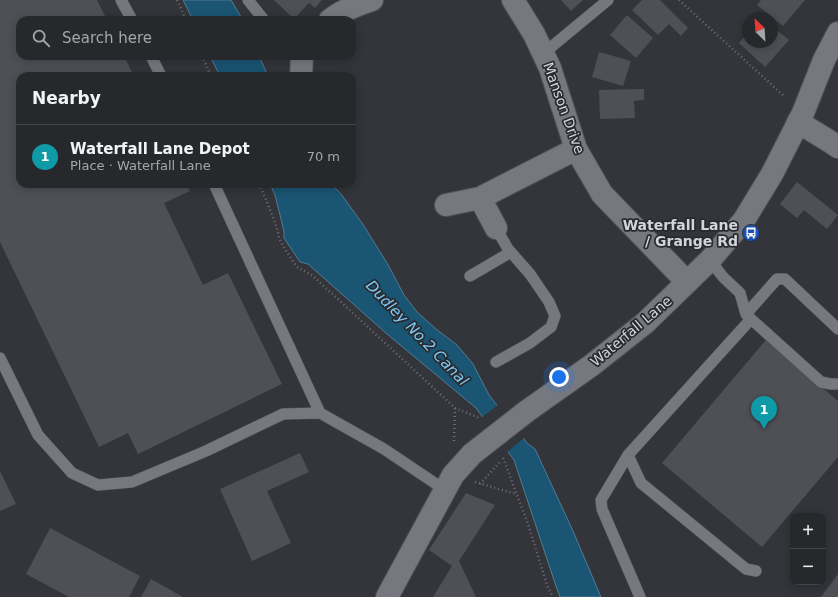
<!DOCTYPE html>
<html lang="en">
<head>
<meta charset="utf-8">
<style>
  body { margin:0; font-family:"DejaVu Sans",sans-serif; background:#2f3034; color:#f1f3f6 }
  .controls { position:absolute; right:12px; bottom:12px; display:grid; overflow:hidden; border-radius:8px; box-shadow:0 2px 10px #0003 }
  .controls button { width:36px; height:36px; display:grid; place-items:center; padding:0; border:0; border-bottom:1px solid #434448; background:#27282c; color:#f1f3f6; font:20px sans-serif }
  .compass { position:absolute; left:742px; top:12px; width:36px; height:36px; border-radius:50%; background:#27282c; box-shadow:0 2px 10px #0003; rotate:335deg }
  .you { position:absolute; left:559px; top:377px; width:14px; height:14px; margin:-10px; border:3px solid #fff; border-radius:50%; background:#1a73e8; box-shadow:0 0 0 6px #1a73e833 }
  .badge { display:grid; place-items:center; width:26px; height:26px; border-radius:50%; background:#db2777; color:#fff; font-size:13px; font-weight:700 }
  .pin { position:absolute; translate:-50% -33px; filter:drop-shadow(0 1px 2px #0008) }
  .pin::after { content:''; position:absolute; top:21px; width:14px; height:12px; background:inherit; clip-path:polygon(0 0,100% 0,50% 100%) }
  .list { margin:0; padding:0; list-style:none }
  h2 { display:flex; justify-content:space-between; align-items:center; height:52px; margin:0; padding:0 16px; font-size:17px }
  h2 small { font-size:13px; font-weight:400; color:#a4a6a9 }
  .list li { display:grid; grid-template-columns:26px 1fr auto; gap:12px; align-items:center; box-sizing:border-box; height:64px; padding:0 16px; border-top:1px solid #434448 }
  .list b { display:block; font-size:15px; white-space:nowrap }
  .list p { margin:0; font-size:13px; white-space:nowrap; color:#a4a6a9 }
  .list em { font-size:13px; font-style:normal; color:#a4a6a9 }
  .icon { flex:none; width:22px; height:22px; fill:none; stroke:currentColor; stroke-width:2; stroke-linecap:round; stroke-linejoin:round }
  .map { position:relative; flex:none; width:838px; height:597px; overflow:hidden }
  .search { position:absolute; background:#27282c; box-shadow:0 2px 10px #0003; left:16px; top:16px; width:340px; height:44px; display:flex; align-items:center; gap:10px; box-sizing:border-box; padding:0 14px; border-radius:12px; color:#a4a6a9; font-size:15px }
  .panel { position:absolute; background:#27282c; box-shadow:0 2px 10px #0003; left:16px; top:72px; width:340px; height:116px; border-radius:12px }
  .map>svg:first-child { display:block }
  .water { fill:#1a5573; stroke:#527b92 }
  .pier { fill:#34353b }
  .building { fill:#4f5056 }
  .lines { fill:none; stroke-linecap:round; stroke-linejoin:round }
  .service-casing { stroke:#505155; stroke-width:12 }
  .minor-casing { stroke:#505155; stroke-width:24 }
  .tertiary-casing { stroke:#505155; stroke-width:24 }
  .path { stroke:#6e6f74; stroke-width:2.5; stroke-dasharray:1 3; stroke-linecap:butt }
  .service { stroke:#77787f; stroke-width:11 }
  .minor { stroke:#77787f; stroke-width:22 }
  .tertiary { stroke:#77787f; stroke-width:22 }
  .tertiary-bridge-casing { stroke:#505155; stroke-width:24; stroke-linecap:butt }
  .tertiary-bridge { stroke:#77787f; stroke-width:22 }
  .labels { text-anchor:middle; stroke-width:3.5; stroke-linejoin:round; paint-order:stroke }
  .street-label { font-size:14px; fill:#d4d5d9; stroke:#2a2b31 }
  .poi-label { font-size:14px; font-weight:bold; fill:#d4d5d9; stroke:#2a2b31; text-anchor:end }
  .water-label { font-size:15px; font-style:italic; fill:#7fc9f3; stroke:#2a2b31 }
</style>
</head>
<body>
<div class="map">
<svg width="838" height="597" viewBox="0 0 838 597">
  <rect width="100%" height="100%" fill="#34353b"/>
  <path class="water" d="M 183,0 L 231,0 L 243,20 L 193,20 Z
    M 210,56 L 259,56 L 268,76 L 220,76 Z
    M 270,184 L 331,184 L 341,194 L 362,223 L 387,263 L 404,295 L 417,312 L 436,329 L 457,345 L 473,364 L 489,395 L 527,443 L 535,449 L 573,531 L 601,597 L 560,597 L 556,586 L 514,460 L 476,408 L 387,334 L 308,264 L 300,262 L 284,238 L 284,232 L 281,219 L 275,195 Z"/>
  <path class="pier" d="M 499,404 L 525,437 L 506,453 L 481,418 Z"/>
  <path class="building" d="M 0,0 L 97,0 L 107,20 L 20,20 L 20,56 L 124,56 L 134,76 L 20,76 L 20,184 L 186,184 L 190,191 L 164,203 L 203,285 L 228,273 L 282,384 L 138,454 L 128,433 L 99,447 L 0,242 Z
    M 274,0 L 322,0 L 315,8 L 309,3 L 294,19 Z
    M 561,0 L 583,0 L 571,11 Z
    M 642,0 L 660,0 L 688,28 L 681,36 L 669,24 L 658,35 L 632,10 Z
    M 761,0 L 805,0 L 783,26 L 757,5 Z
    M 627,15 L 653,38 L 636,58 L 610,35 Z
    M 772,26 L 789,40 L 765,67 L 739,43 L 748,33 L 748,42 L 772,42 Z
    M 599,52 L 631,61 L 623,86 L 592,77 Z
    M 644,89 L 644,100 L 634,101 L 635,118 L 600,119 L 599,90 Z
    M 797,182 L 838,215 L 827,229 L 804,210 L 797,218 L 780,204 Z
    M 766,340 L 838,401 L 838,457 L 762,547 L 662,463 Z
    M 300,453 L 309,472 L 267,491 L 291,543 L 252,561 L 220,489 Z
    M 0,471 L 16,504 L 0,511 Z
    M 466,493 L 495,505 L 459,561 L 476,597 L 433,597 L 452,566 L 429,550 Z
    M 50,528 L 140,576 L 129,597 L 69,597 L 26,574 Z
    M 838,574 L 838,597 L 821,597 Z
    M 151,579 L 183,597 L 141,597 Z"/>
  <g class="lines">
    <g class="service-casing">
      <path id="service" d="M 121,0 L 132,20
        M 248,0 L 264,20
        M 544,53 L 608,0
        M 151,56 L 161,76
        M 214,184 L 320,413
        M 710,260 L 723,277 L 740,293 L 746,314 L 751,319 L 821,382 L 831,384 L 838,384
        M 470,276 L 511,252
        M 746,314 L 777,279 L 785,279 L 838,329
        M 0,358 L 38,435 L 72,473 L 98,485 L 132,482 L 206,451 L 283,414 L 320,413 L 384,449 L 445,490
        M 496,362 L 530,343 L 551,327 L 555,316 L 549,302 L 530,274 L 508,249 L 496,228
        M 628,455 L 641,483 L 746,569 L 756,571
        M 640,597 L 602,509 L 601,500 L 628,455 L 751,319"/>
    </g>
    <g class="minor-casing">
      <path id="minor" d="M 513,0 L 534,34 L 550,68 L 576,149 L 602,194 L 687,282
        M 330,20 C 342,10 358,5 372,0
        M 301,76 L 302,56
        M 798,122 L 829,141 L 838,147
        M 480,198 L 496,228
        M 446,205 L 480,198 L 576,149"/>
    </g>
    <g class="tertiary-casing">
      <path id="tertiary" d="M 527,411 L 592,365 L 645,323 L 710,260 L 744,220 L 772,174 L 803,113 L 824,60 L 838,33
        M 387,597 L 445,490 L 453,475 L 472,454"/>
    </g>
    <path class="path" d="M 177,0 L 186,20
      M 679,0 L 785,97
      M 202,56 L 211,76
      M 259,184 L 267,202 L 277,228 L 279,238 L 285,249 L 297,267 L 313,276 L 455,408 L 477,417 L 479,420
      M 454,441 L 455,408
      M 503,458 L 527,521 L 548,588 L 553,597
      M 475,482 L 516,494
      M 480,484 L 500,462"/>
    <use href="#service" class="service"/>
    <use href="#minor" class="minor"/>
    <use href="#tertiary" class="tertiary"/>
    <g class="tertiary-bridge-casing">
      <path id="tertiary-bridge" d="M 472,454 L 527,411"/>
    </g>
    <use href="#tertiary-bridge" class="tertiary-bridge"/>
  </g>
  <defs>
    <g id="bus-disc" transform="scale(0.9)"><circle r="9.5" fill="#1a4fb4" stroke="#2a2b31"/><path d="M-5-6H5V4H4V6H2V4H-2V6H-4V4H-5ZM-3.5-4V0h7V-4ZM-3.5 1.2v1.5H-2V1.2ZM2 1.2v1.5H3.5V1.2Z" fill="#fff"/></g>
  </defs>
  <g fill-rule="evenodd">
    <use href="#bus-disc" x="751" y="233"/>
  </g>
  <g class="labels">
    <g class="street-label">
      <text transform="translate(564 108) rotate(70)" y="5">Manson Drive</text>
      <text transform="translate(631 331) rotate(-40)" y="5">Waterfall Lane</text>
    </g>
    <g class="poi-label">
      <text x="738" y="230">Waterfall Lane<tspan x="738" dy="16">/ Grange Rd</tspan></text>
    </g>
    <g class="water-label">
      <text transform="translate(417 333) rotate(46)" y="5">Dudley No.2 Canal</text>
    </g>
  </g>
</svg>
<div class="controls">
<button>+</button>
<button>−</button>
</div>
<svg class="compass" viewBox="-18 -18 36 36"><path d="M0-13l5 13h-10z" fill="#e53935"/><path d="M0 13l5-13h-10z" fill="#a4a6a9"/></svg>
<div class="you"></div>
<div class="pin badge" style="left:764px;top:429px;background:#0f9aa8">1</div>
<div class="search"><svg class="icon" aria-label="search" viewBox="0 0 24 24"><circle cx="10" cy="10" r="6"/><path d="M15 15l6 6"/></svg>Search here</div>
<section class="panel">
<h2>Nearby<small></small></h2>
<ul class="list">
<li><span class="badge" style="background:#0f9aa8">1</span><div><b>Waterfall Lane Depot</b><p>Place · Waterfall Lane</p></div><em>70 m</em></li>
</ul>
</section>
</div>
</body>
</html>
